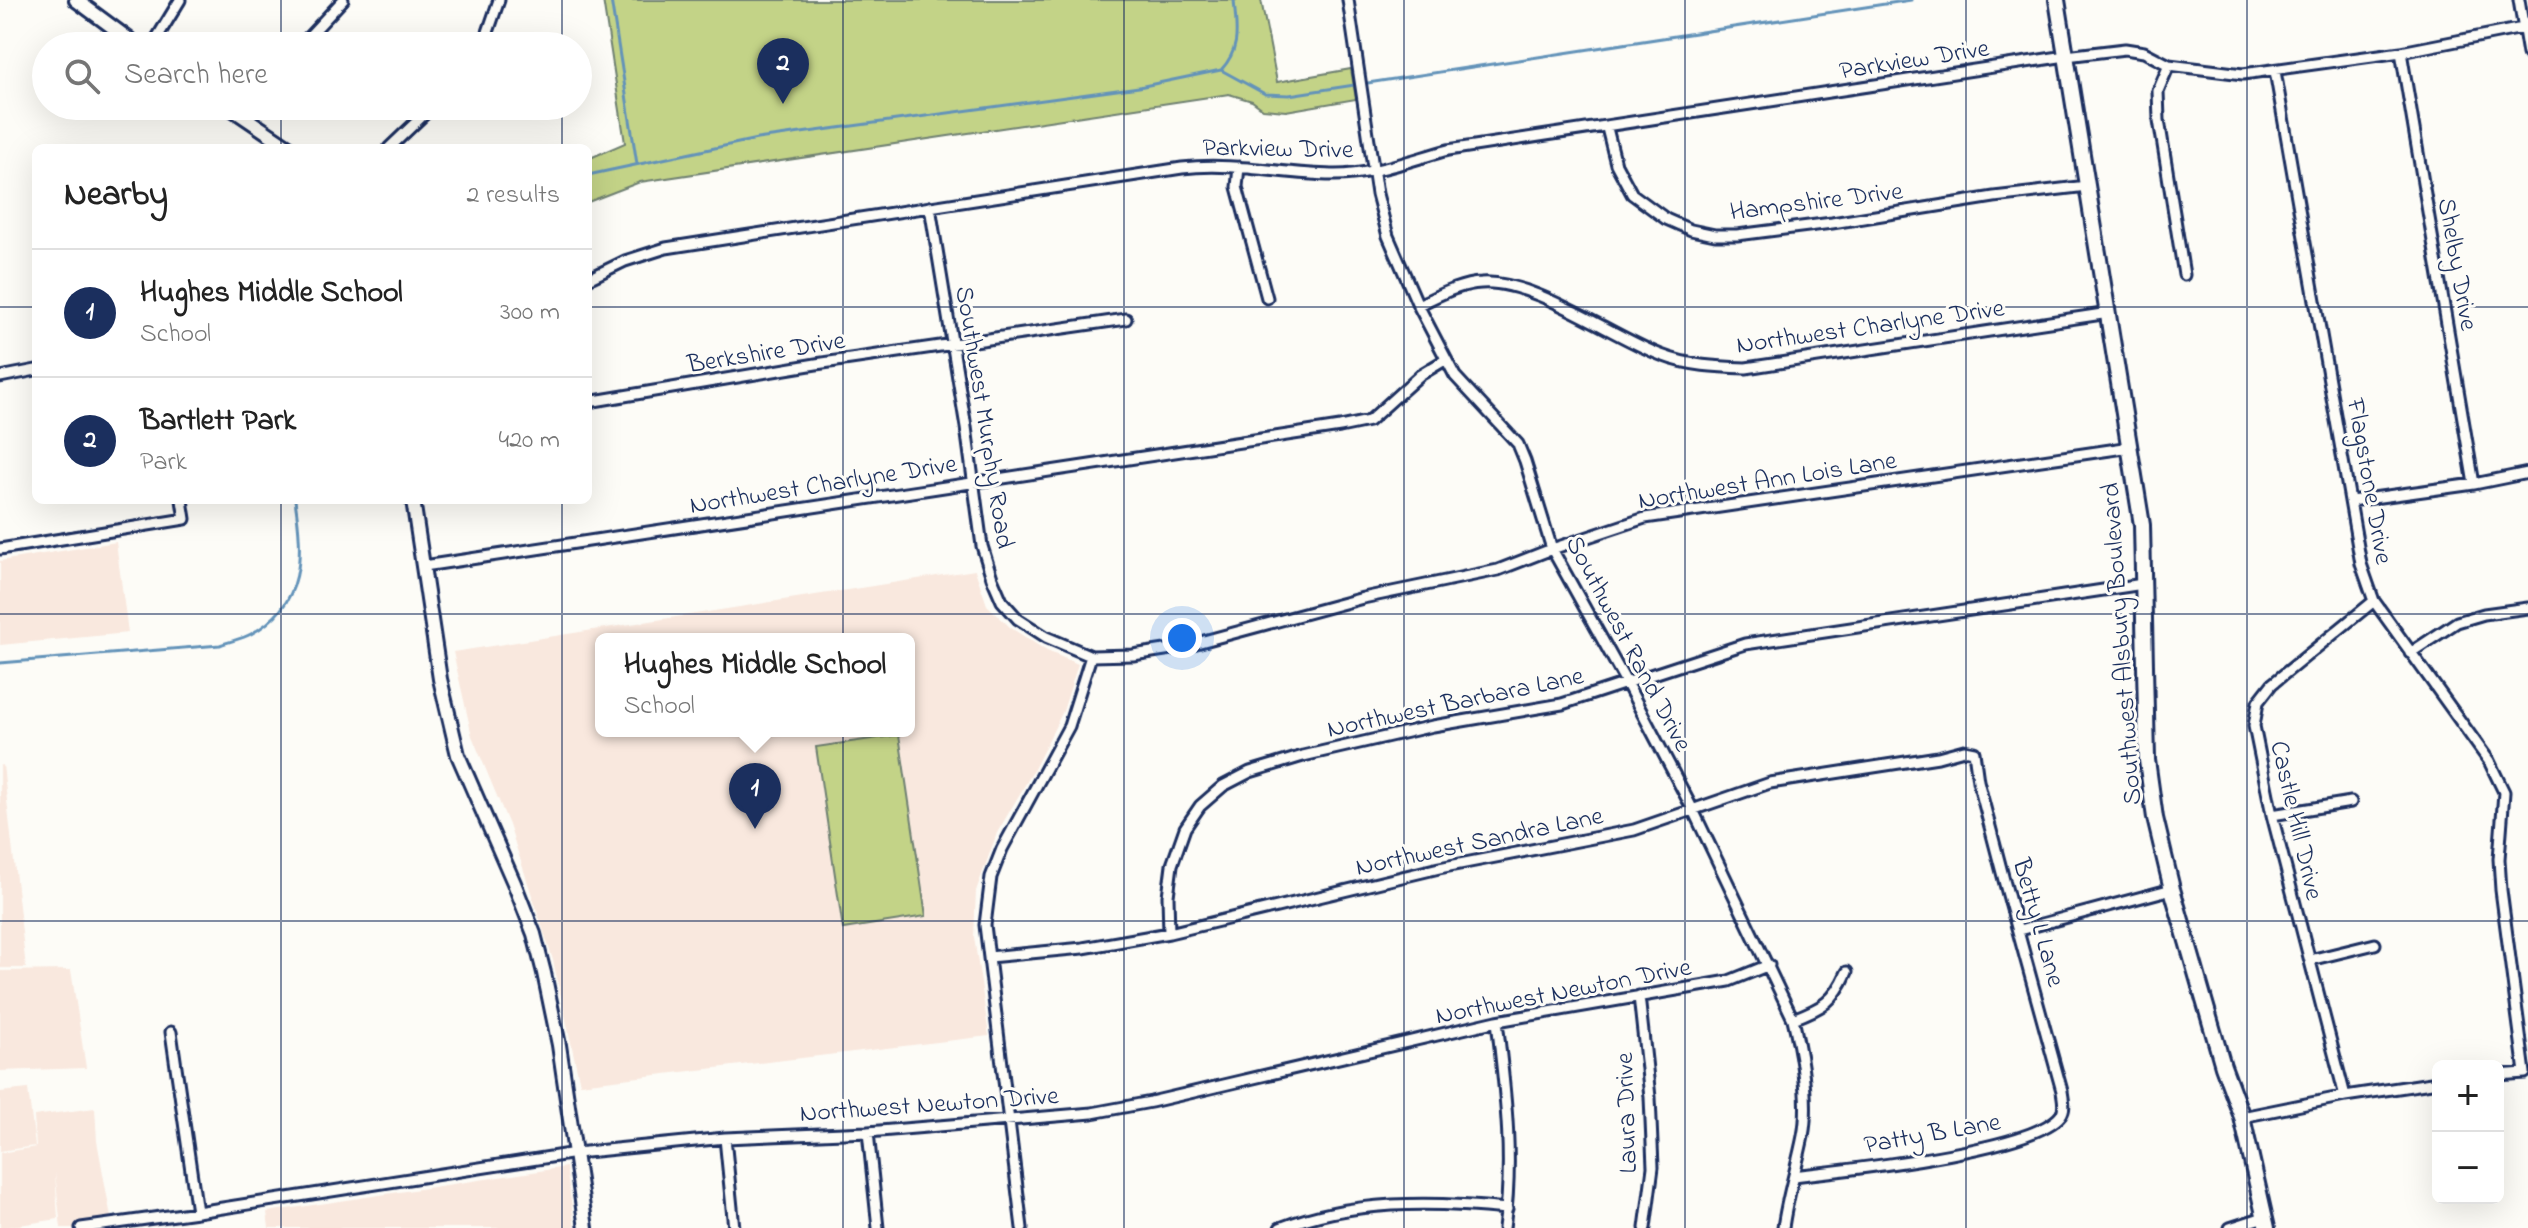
<!DOCTYPE html>
<html lang="en">
<head>
<meta charset="utf-8">
<style>
  body { margin:0; font-family:"Indie Flower",sans-serif; background:#f2f2f2; color:#222 }
  .controls { position:absolute; right:24px; bottom:24px; display:grid; overflow:hidden; border-radius:12px; box-shadow:0 8px 32px #0002 }
  .controls button { width:72px; height:72px; display:grid; place-items:center; padding:0; border:0; border-bottom:2px solid #e0e0e0; background:#fff; color:#222; font:40px sans-serif }
  .you { position:absolute; left:1182px; top:638px; width:28px; height:28px; margin:-20px; border:6px solid #fff; border-radius:50%; background:#1a73e8; box-shadow:0 0 0 12px #1a73e833 }
  .badge { display:grid; place-items:center; width:52px; height:52px; border-radius:50%; background:#1b2f5e; color:#fff; font-size:26px; font-weight:700 }
  .pin { position:absolute; translate:-50% -66px; filter:drop-shadow(0 2px 4px #0008) }
  .pin::after { content:''; position:absolute; top:42px; width:28px; height:24px; background:inherit; clip-path:polygon(0 0,100% 0,50% 100%) }
  .popup { position:absolute; left:595px; top:633px; width:320px; height:104px; box-sizing:border-box; display:grid; place-content:center; border-radius:12px; background:#fff; filter:drop-shadow(0 2px 6px #0005); font-size:26px; white-space:nowrap; color:#767676 }
  .popup b { font-size:30px; color:#222 }
  .popup::after { content:''; position:absolute; left:50%; top:100%; margin-left:-16px; border:16px solid transparent; border-top-color:#fff }
  .list { margin:0; padding:0; list-style:none }
  h2 { display:flex; justify-content:space-between; align-items:center; height:104px; margin:0; padding:0 32px; font-size:34px }
  h2 small { font-size:26px; font-weight:400; color:#767676 }
  .list li { display:grid; grid-template-columns:52px 1fr auto; gap:24px; align-items:center; box-sizing:border-box; height:128px; padding:0 32px; border-top:2px solid #e0e0e0 }
  .list b { display:block; font-size:30px; white-space:nowrap }
  .list p { margin:0; font-size:26px; white-space:nowrap; color:#767676 }
  .list em { font-size:26px; font-style:normal; color:#767676 }
  .icon { flex:none; width:44px; height:44px; fill:none; stroke:currentColor; stroke-width:2; stroke-linecap:round; stroke-linejoin:round }
  .map { position:relative; flex:none; width:2528px; height:1228px; overflow:hidden }
  .search { position:absolute; background:#fff; box-shadow:0 8px 32px #0002; left:32px; top:32px; width:560px; height:88px; display:flex; align-items:center; gap:20px; box-sizing:border-box; padding:0 28px; border-radius:44px; color:#767676; font-size:30px }
  .panel { position:absolute; background:#fff; box-shadow:0 8px 32px #0002; left:32px; top:144px; width:560px; height:360px; border-radius:12px }
  .map>svg:first-child { display:block }
  .built { fill:#f9e8de; fill-rule:evenodd }
  .green { fill:#c3d387; stroke:#6f8172; stroke-width:2 }
  .lines { fill:none; stroke-linecap:round; stroke-linejoin:round }
  .stream { stroke:#6493b9; stroke-width:3 }
  .minor-casing { stroke:#1b2f5e; stroke-width:15 }
  .tertiary-casing { stroke:#1b2f5e; stroke-width:18 }
  .secondary-casing { stroke:#1b2f5e; stroke-width:20 }
  .minor { stroke:#fdfcf7; stroke-width:9 }
  .tertiary { stroke:#fdfcf7; stroke-width:12 }
  .secondary { stroke:#fdfcf7; stroke-width:14 }
  .grid { fill:none; stroke:#1b2f5e; stroke-width:2; stroke-opacity:0.55 }
  .labels { text-anchor:middle; stroke-width:6; stroke-linejoin:round; paint-order:stroke }
  .street-label { font-size:26px; fill:#1b2f5e; stroke:#fdfcf7 }
</style>
</head>
<body>
<div class="map">
<svg width="2528" height="1228" viewBox="0 0 2528 1228">
  <rect width="100%" height="100%" fill="#fdfcf7"/>
  <filter id="ink" filterUnits="userSpaceOnUse"><feTurbulence type="fractalNoise" baseFrequency=".0125" numOctaves="2"/><feDisplacementMap in="SourceGraphic" scale="16" xChannelSelector="R" yChannelSelector="G"/><feConvolveMatrix kernelMatrix="1 2 1 2 8 2 1 2 1" color-interpolation-filters="sRGB"/></filter>
  <g filter="url(#ink)">
    <path class="built" d="M 116,542 L 128,633 L 0,645 L 0,561 Z
      M 975,570 L 987,605 L 1011,628 L 1047,651 L 1078,664 L 1063,711 L 1032,773 L 997,833 L 976,891 L 974,937 L 989,1036 L 580,1084 L 553,960 L 509,825 L 472,736 L 453,652 ZM 601,639 L 909,639 L 909,731 L 601,731 Z
      M 3,765 L 26,968 L 0,968 L 0,766 Z
      M 71,970 L 86,1068 L 0,1071 L 0,971 Z
      M 28,1089 L 35,1146 L 0,1151 L 0,1092 Z
      M 95,1108 L 97,1141 L 113,1228 L 61,1228 L 55,1172 L 58,1219 L 0,1228 L 0,1153 L 36,1147 L 34,1116 Z
      M 566,1167 L 575,1228 L 269,1228 L 267,1212 Z"/>
    <path class="green" d="M 603,0 L 1261,0 L 1277,82 L 1351,69 L 1356,99 L 1286,111 L 1263,109 L 1252,101 L 1229,94 L 640,182 L 588,202 L 588,159 L 625,143 Z
      M 899,735 L 926,916 L 843,929 L 816,747 Z"/>
    <g class="lines">
      <path class="stream" d="M 611,0 L 637,164
        M 1221,70 L 1265,94 L 1289,95 L 1911,0
        M 588,175 L 757,139 L 1139,87 L 1221,70 C 1242,47 1236,28 1234,0
        M 0,663 L 220,645 C 230,641 242,639 251,634 C 306,604 303,554 295,500"/>
      <g class="minor-casing">
        <path id="minor" d="M 1348,0 L 1377,194 L 1388,236 L 1418,305 L 1455,376 L 1518,444 L 1525,461 L 1552,549 L 1627,684 L 1693,810 L 1793,1019 C 1801,1053 1810,1101 1803,1136 C 1797,1167 1787,1197 1783,1228
          M 2519,0 L 2528,54
          M 152,46 L 180,0
          M 300,46 L 343,0
          M 480,46 L 487,35 L 499,0
          M 2401,52 L 2474,484
          M 2169,65 L 2158,91 L 2159,120 L 2184,275
          M 2275,71 L 2361,564 L 2374,601 L 2489,761 L 2504,792 L 2499,859 L 2501,890 L 2525,1073 L 2498,1075
          M 248,119 L 257,106
          M 1607,128 L 1616,164 L 1632,194 L 1666,219 L 1691,230 L 1715,235 L 1737,235 L 1832,223 L 1994,197 L 2087,186
          M 389,148 L 433,106
          M 1239,167 L 1237,187 L 1267,298
          M 930,207 L 966,427 L 982,546 L 992,578 L 1002,601 L 1018,619 L 1046,637 L 1091,656 L 1133,655 L 1178,648 L 1363,598 L 1498,570 L 1552,549 L 1645,518 L 2131,447
          M 588,279 L 625,261 L 666,248 L 1182,168 C 1233,162 1282,174 1332,175 C 1370,176 1411,160 1448,150 L 2066,56 L 2125,49 L 2144,52 L 2169,65 L 2243,74 L 2401,52 L 2528,27
          M 1418,305 C 1438,296 1459,284 1481,283 C 1533,279 1611,336 1661,355 C 1689,366 1717,367 1746,368 L 2109,313
          M 0,377 L 36,370
          M 588,402 L 816,364 L 1126,319
          M 2351,501 L 2474,484 L 2528,473
          M 0,549 L 185,519 L 182,500
          M 424,566 L 1340,427 L 1369,421 L 1420,375 L 1445,360
          M 2410,653 L 2457,622 L 2484,614 L 2528,608
          M 2272,815 L 2351,802
          M 2019,930 L 2172,889
          M 1169,933 L 1168,896 L 1172,865 L 1185,828 L 1200,806 L 1223,786 L 1250,772 L 1303,756 L 1433,726 L 1562,704 L 1745,644 L 2143,584
          M 989,957 L 1083,948 L 1169,933 L 1439,868 L 1634,830 L 1770,783 L 1938,757 L 1964,750 L 1974,752 L 1978,781 L 2005,884 L 2062,1091 C 2063,1099 2066,1108 2061,1115 C 2034,1151 1844,1170 1794,1176
          M 2310,960 L 2375,944
          M 1639,996 L 1650,1097 L 1653,1167 L 1645,1228
          M 1793,1019 C 1822,1008 1834,1002 1847,972
          M 1497,1021 C 1505,1091 1514,1158 1504,1228
          M 171,1032 L 197,1212
          M 2345,1096 L 2272,815 L 2254,726 L 2258,702 L 2272,684 L 2374,601
          M 2242,1117 L 2345,1096 L 2438,1082
          M 868,1132 L 878,1228
          M 725,1138 L 734,1228
          M 81,1228 L 197,1212 L 576,1153 L 725,1138 L 868,1132 L 1092,1113 L 1151,1102 L 1497,1021 L 1729,981 L 1769,965
          M 1022,1228 L 985,925 L 991,877 L 1002,849 L 1069,726 L 1091,656
          M 1280,1228 C 1351,1200 1432,1201 1507,1209
          M 2230,1228 L 2264,1217"/>
      </g>
      <g class="tertiary-casing">
        <path id="tertiary" d="M 76,0 L 138,46
          M 228,106 L 290,148
          M 413,500 L 440,679 L 458,755 L 514,883 L 534,934 L 544,973 L 559,1045 L 586,1228"/>
      </g>
      <g class="secondary-casing">
        <path id="secondary" d="M 2057,0 L 2142,525 L 2147,760 L 2155,818 L 2172,889 L 2223,1066 L 2242,1117 L 2267,1228"/>
      </g>
      <use href="#minor" class="minor"/>
      <use href="#tertiary" class="tertiary"/>
      <use href="#secondary" class="secondary"/>
    </g>
  </g>
  <path class="grid" d="M 281,0 L 281,46M 562,0 L 562,46M 843,0 L 843,1228M 1124,0 L 1124,1228M 1404,0 L 1404,1228M 1685,0 L 1685,1228M 1966,0 L 1966,1228M 2247,0 L 2247,1228M 281,106 L 281,148M 562,106 L 562,148M 0,307 L 36,307M 588,307 L 2528,307M 281,500 L 281,1228M 562,500 L 562,1228M 0,614 L 2528,614M 0,921 L 2528,921"/>
  <g class="labels">
    <g class="street-label">
      <text transform="translate(1914 58) rotate(-9)" y="9">Parkview Drive</text>
      <text transform="translate(1278 147) rotate(1)" y="9">Parkview Drive</text>
      <text transform="translate(1816 200) rotate(-7)" y="9">Hampshire Drive</text>
      <text transform="translate(2459 264) rotate(80)" y="9">Shelby Drive</text>
      <text transform="translate(1870 325) rotate(-8)" y="9">Northwest Charlyne Drive</text>
      <text transform="translate(766 351) rotate(-9)" y="9">Berkshire Drive</text>
      <text transform="translate(986 417) rotate(81)" y="9">Southwest Murphy Road</text>
      <text transform="translate(1767 479) rotate(-9)" y="9">Northwest Ann Lois Lane</text>
      <text transform="translate(2371 481) rotate(80)" y="9">Flagstone Drive</text>
      <text transform="translate(823 483) rotate(-9)" y="9">Northwest Charlyne Drive</text>
      <text transform="translate(1630 643) rotate(62)" y="9">Southwest Rand Drive</text>
      <text transform="translate(2120 644) rotate(-94)" y="9">Southwest Alsbury Boulevard</text>
      <text transform="translate(1455 701) rotate(-12)" y="9">Northwest Barbara Lane</text>
      <text transform="translate(2298 820) rotate(77)" y="9">Castle Hill Drive</text>
      <text transform="translate(1479 840) rotate(-12)" y="9">Northwest Sandra Lane</text>
      <text transform="translate(2040 922) rotate(74)" y="9">Betty L Lane</text>
      <text transform="translate(1563 990) rotate(-11)" y="9">Northwest Newton Drive</text>
      <text transform="translate(929 1103) rotate(-4)" y="9">Northwest Newton Drive</text>
      <text transform="translate(1625 1113) rotate(-92)" y="9">Laura Drive</text>
      <text transform="translate(1932 1132) rotate(-10)" y="9">Patty B Lane</text>
    </g>
  </g>
</svg>
<div class="controls">
<button>+</button>
<button>−</button>
</div>
<div class="you"></div>
<div class="pin badge" style="left:755px;top:829px">1</div>
<div class="popup"><b>Hughes Middle School</b>School</div>
<div class="pin badge" style="left:783px;top:104px">2</div>
<div class="search"><svg class="icon" aria-label="search" viewBox="0 0 24 24"><circle cx="10" cy="10" r="6"/><path d="M15 15l6 6"/></svg>Search here</div>
<section class="panel">
<h2>Nearby<small>2 results</small></h2>
<ul class="list">
<li><span class="badge">1</span><div><b>Hughes Middle School</b><p>School</p></div><em>300 m</em></li>
<li><span class="badge">2</span><div><b>Bartlett Park</b><p>Park</p></div><em>420 m</em></li>
</ul>
</section>
</div>
</body>
</html>
